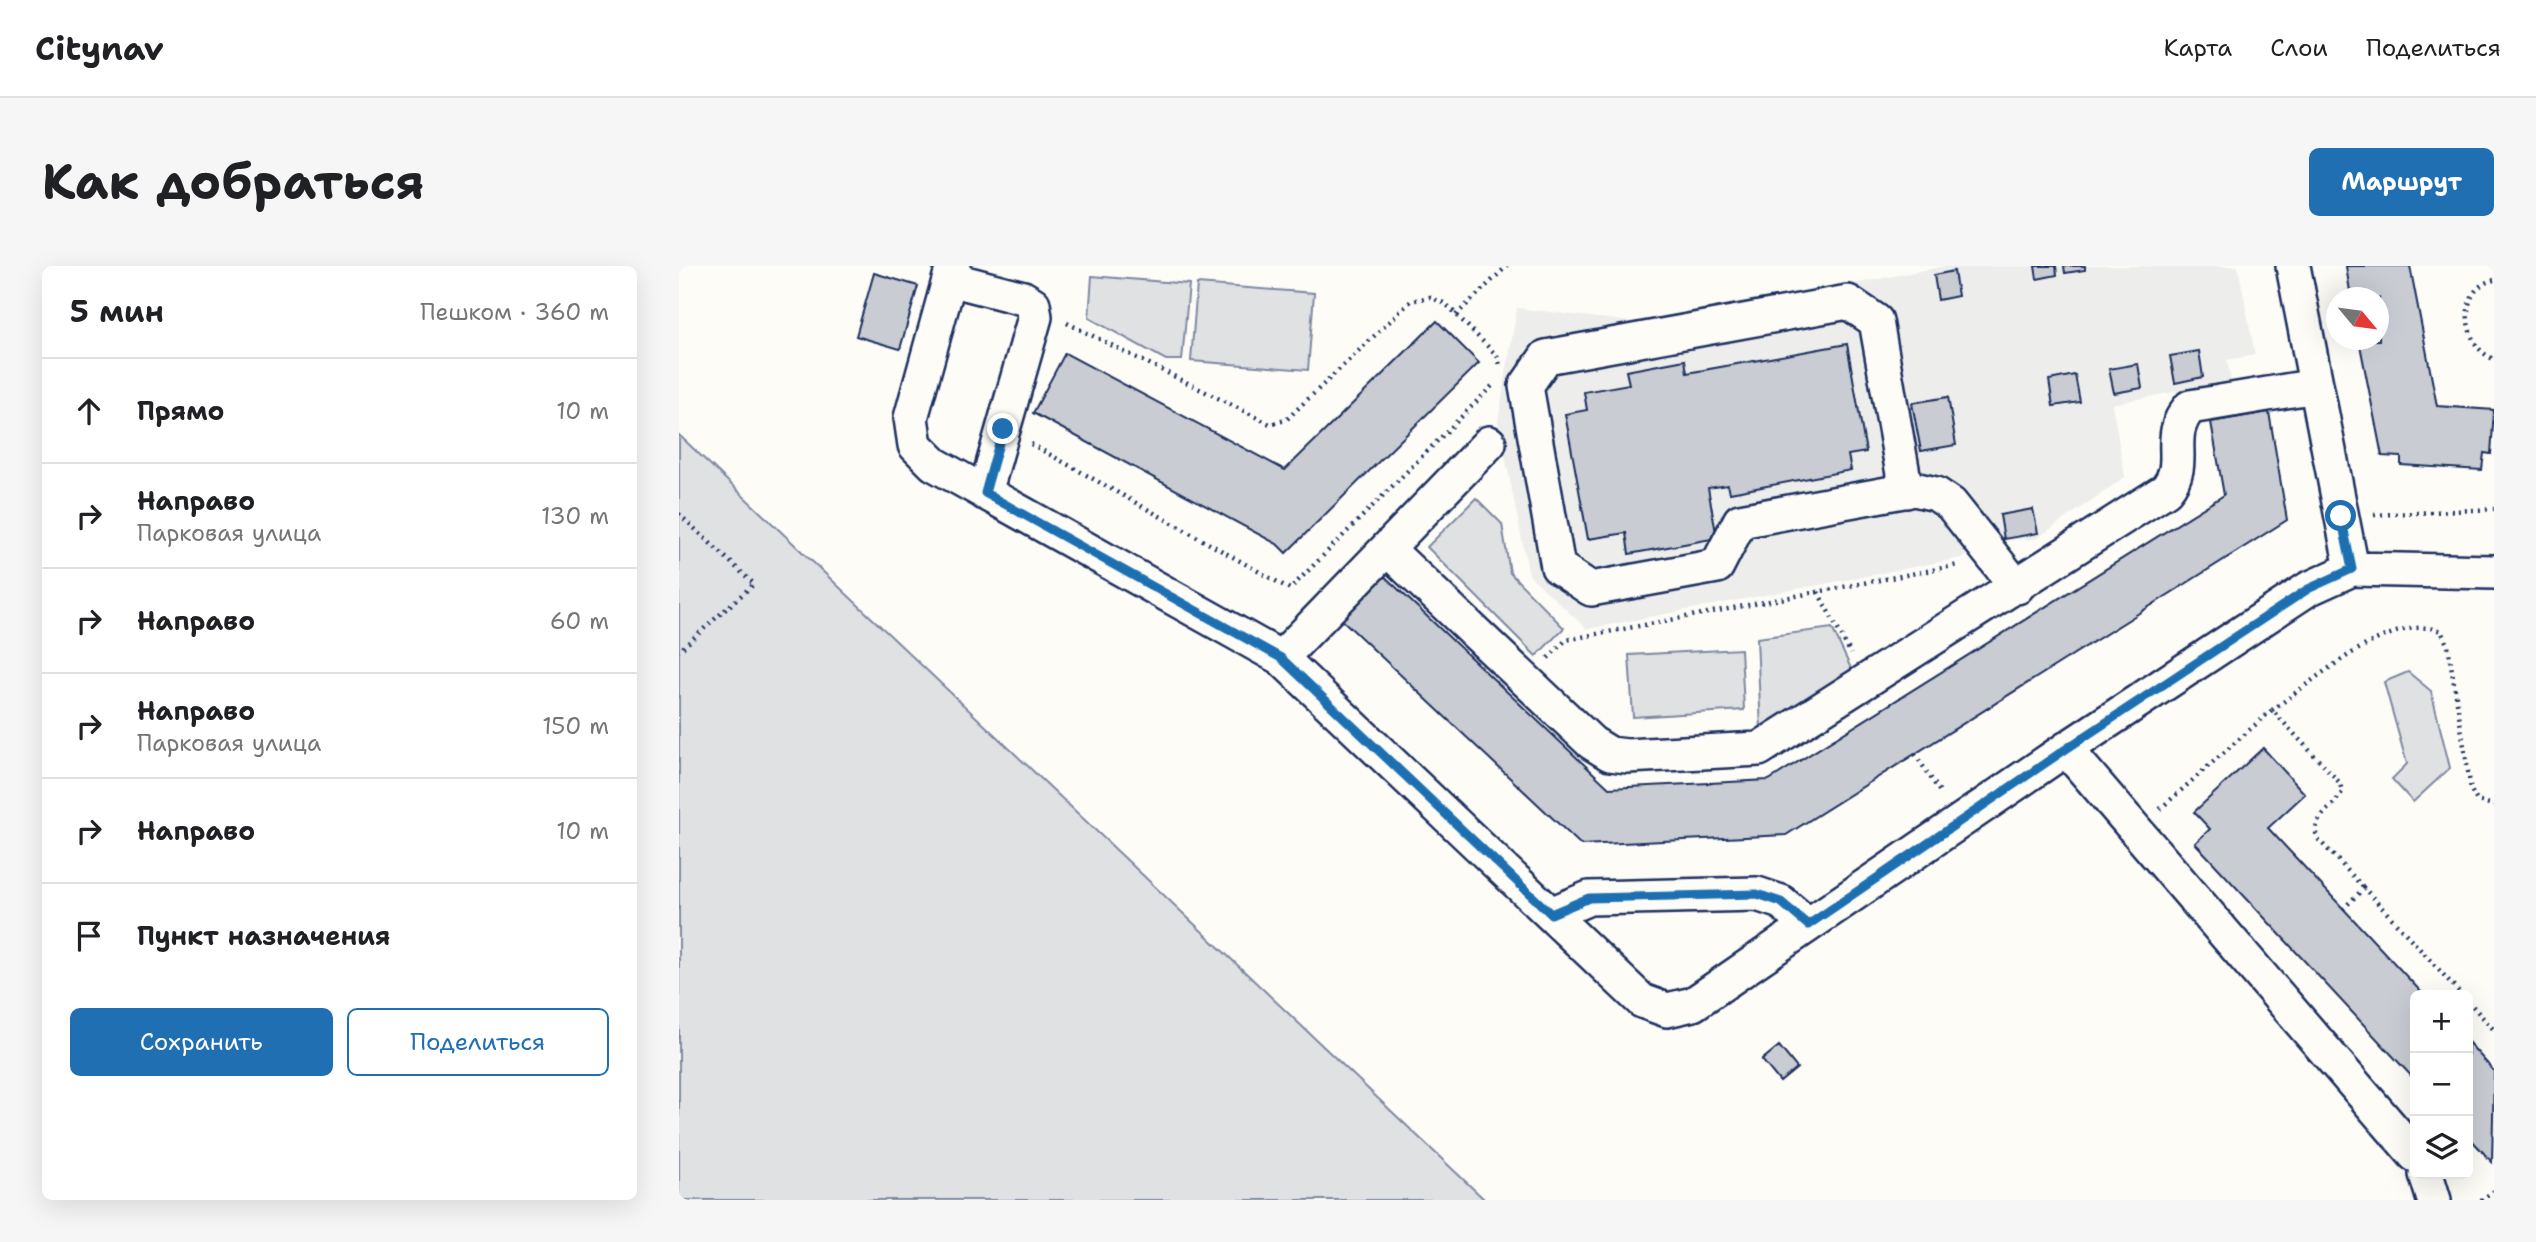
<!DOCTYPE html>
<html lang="ru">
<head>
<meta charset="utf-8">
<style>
  body { margin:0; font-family:"Shantell Sans",sans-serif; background:#f6f6f6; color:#202124 }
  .controls { position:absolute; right:21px; bottom:21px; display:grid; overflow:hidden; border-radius:10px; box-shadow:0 7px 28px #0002 }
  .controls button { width:63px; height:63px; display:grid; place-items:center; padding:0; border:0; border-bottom:2px solid #e0e0e0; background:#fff; color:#202124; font:35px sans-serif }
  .compass { position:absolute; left:1647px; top:21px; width:63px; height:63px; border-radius:50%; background:#fff; box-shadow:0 7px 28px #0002; rotate:119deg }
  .stop { position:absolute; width:21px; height:21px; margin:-16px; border:5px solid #1f6fb2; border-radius:50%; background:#fff }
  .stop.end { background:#1f6fb2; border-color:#fff; box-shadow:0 2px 7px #0008 }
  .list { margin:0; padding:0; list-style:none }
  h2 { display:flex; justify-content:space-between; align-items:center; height:91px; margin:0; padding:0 28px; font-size:30px }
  h2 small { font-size:23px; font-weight:400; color:#757577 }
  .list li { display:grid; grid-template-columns:46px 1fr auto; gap:21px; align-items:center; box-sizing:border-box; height:105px; padding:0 28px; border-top:2px solid #e0e0e0 }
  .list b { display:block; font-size:26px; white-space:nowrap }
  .list p { margin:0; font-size:23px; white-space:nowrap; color:#757577 }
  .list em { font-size:23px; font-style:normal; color:#757577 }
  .actions { display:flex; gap:14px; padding:21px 28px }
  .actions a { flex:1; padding:16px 0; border:2px solid #1f6fb2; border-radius:10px; text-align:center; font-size:24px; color:#1f6fb2 }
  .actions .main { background:#1f6fb2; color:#fff }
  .icon { flex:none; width:38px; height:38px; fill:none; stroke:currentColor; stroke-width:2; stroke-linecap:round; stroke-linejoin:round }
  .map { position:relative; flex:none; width:1815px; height:934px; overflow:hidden; border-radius:10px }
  header { display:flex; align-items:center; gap:42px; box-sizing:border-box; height:98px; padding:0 35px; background:#fff; border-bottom:2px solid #e0e0e0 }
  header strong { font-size:33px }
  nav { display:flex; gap:38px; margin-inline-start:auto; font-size:24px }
  .intro { display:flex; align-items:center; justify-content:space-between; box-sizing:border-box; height:168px; padding:0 42px }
  h1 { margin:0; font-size:49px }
  .button { padding:18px 32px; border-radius:10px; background:#1f6fb2; color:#fff; font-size:24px; font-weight:700 }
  main { display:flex; gap:42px; padding:0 42px }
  aside { flex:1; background:#fff; border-radius:10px; box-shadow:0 7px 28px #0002 }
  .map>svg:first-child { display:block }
  .built { fill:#edeeec }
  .green { fill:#e0e1e3; stroke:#7e88a0; stroke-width:2 }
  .building { fill:#c9ccd3; stroke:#1b2f5e; stroke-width:2 }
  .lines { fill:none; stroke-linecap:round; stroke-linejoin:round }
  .minor-casing { stroke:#1b2f5e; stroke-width:38 }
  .path { stroke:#1b2f5e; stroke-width:4.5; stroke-dasharray:2 5; stroke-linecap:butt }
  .minor { stroke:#fdfcf7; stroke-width:33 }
  .route { stroke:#1f6fb2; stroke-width:9 }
</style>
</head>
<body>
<header>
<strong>Citynav</strong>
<nav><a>Карта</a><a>Слои</a><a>Поделиться</a></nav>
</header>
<div class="intro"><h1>Как добраться</h1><a class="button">Маршрут</a></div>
<main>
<aside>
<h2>5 мин<small>Пешком · 360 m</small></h2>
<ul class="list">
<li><svg class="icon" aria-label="ahead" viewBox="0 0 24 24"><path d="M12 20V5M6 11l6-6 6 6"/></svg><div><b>Прямо</b></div><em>10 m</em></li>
<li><svg class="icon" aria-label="right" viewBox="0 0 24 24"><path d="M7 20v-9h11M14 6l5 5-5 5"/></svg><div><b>Направо</b><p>Парковая улица</p></div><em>130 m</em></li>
<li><svg class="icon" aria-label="right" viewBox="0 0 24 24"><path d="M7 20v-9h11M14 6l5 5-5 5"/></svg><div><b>Направо</b></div><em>60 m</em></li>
<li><svg class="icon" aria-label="right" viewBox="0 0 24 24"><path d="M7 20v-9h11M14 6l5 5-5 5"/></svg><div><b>Направо</b><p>Парковая улица</p></div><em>150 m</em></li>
<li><svg class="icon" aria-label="right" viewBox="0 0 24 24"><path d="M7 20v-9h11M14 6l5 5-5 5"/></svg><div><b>Направо</b></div><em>10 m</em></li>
<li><svg class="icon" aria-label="arrive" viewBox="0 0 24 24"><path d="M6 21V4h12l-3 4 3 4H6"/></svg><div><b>Пункт назначения</b></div></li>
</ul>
<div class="actions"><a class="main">Сохранить</a><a>Поделиться</a></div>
</aside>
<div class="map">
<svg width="1815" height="934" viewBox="0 0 1815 934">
  <rect width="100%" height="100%" fill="#fdfcf7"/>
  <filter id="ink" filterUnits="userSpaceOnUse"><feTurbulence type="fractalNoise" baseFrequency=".0143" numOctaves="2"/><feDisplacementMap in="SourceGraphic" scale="14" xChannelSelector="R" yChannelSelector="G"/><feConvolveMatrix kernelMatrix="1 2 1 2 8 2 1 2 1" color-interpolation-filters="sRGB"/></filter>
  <g filter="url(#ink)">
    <path class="built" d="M 1266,0 L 1559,0 L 1576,89 L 1548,94 L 1552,115 L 1433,138 L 1446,211 L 1357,273 L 1320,274 L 1282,292 L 908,363 L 850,309 L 819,155 L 838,42 L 970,58 Z"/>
    <path class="green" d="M 413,10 L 510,18 L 503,94 L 487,94 L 410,52 Z
      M 518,18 L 635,27 L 629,104 L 512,95 Z
      M 0,169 L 806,934 L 0,934 Z
      M 797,232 L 823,258 L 831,307 L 885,362 L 857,390 L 748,281 Z
      M 1153,362 L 1176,411 L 1082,465 L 1078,372 Z
      M 1062,383 L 1065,444 L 954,451 L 950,389 Z
      M 1729,406 L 1752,425 L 1771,502 L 1734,536 L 1713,513 L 1728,498 L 1705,416 Z"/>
    <path class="building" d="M 1356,0 L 1377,0 L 1378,9 L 1358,13 Z
      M 1385,0 L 1406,0 L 1406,4 L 1386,7 Z
      M 1667,0 L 1731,0 L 1758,140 L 1815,144 L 1812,188 L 1805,187 L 1803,204 L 1722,199 L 1722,191 L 1703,190 L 1680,74 L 1700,74 L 1700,32 L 1672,32 Z
      M 1275,5 L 1279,30 L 1259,34 L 1255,9 Z
      M 195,7 L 239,20 L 221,83 L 177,70 Z
      M 758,55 L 800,97 L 607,287 L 598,278 L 354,147 L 386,87 L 606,204 Z
      M 1168,78 L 1187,186 L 1169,189 L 1172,204 L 1051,227 L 1049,219 L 1029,222 L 1038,272 L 950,288 L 947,267 L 909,273 L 886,148 L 908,144 L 905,126 L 950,118 L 947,105 L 1006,94 L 1008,107 Z
      M 1520,85 L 1524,111 L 1496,117 L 1491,90 Z
      M 1459,98 L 1463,122 L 1435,127 L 1430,103 Z
      M 1396,109 L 1401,136 L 1374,140 L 1370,114 Z
      M 1269,131 L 1277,179 L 1242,185 L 1233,137 Z
      M 1590,146 L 1608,254 L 1107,569 L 902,579 L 659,350 L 701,306 L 930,522 L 1090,514 L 1545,229 L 1532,156 Z
      M 1354,243 L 1359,267 L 1325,273 L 1321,249 Z
      M 1584,482 L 1626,528 L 1589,562 L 1745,729 L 1736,729 L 1736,814 L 1516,577 L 1531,563 L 1515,546 Z
      M 1789,776 L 1815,805 L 1813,896 L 1789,870 Z
      M 1100,780 L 1118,802 L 1101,816 L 1083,794 Z"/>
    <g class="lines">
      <g class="minor-casing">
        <path id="minor" d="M 274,0 L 232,152 L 236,179 L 255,198 L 602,392 L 963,735 L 988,744 L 1014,738 L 1387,483 L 1629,323 L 1673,303 L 1815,306
          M 1614,0 L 1673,303
          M 271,13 L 344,32 L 354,38 L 356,51 L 306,227
          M 1227,225 L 1197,55 L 1169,36 L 867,91 L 847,120 L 879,301 L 912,323 L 1038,300 L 1061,255 L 1235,223 L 1257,228 L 1272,238 L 1338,321
          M 708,283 L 913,477 L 931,488 L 948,490 L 1080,483 L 1487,224 C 1511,195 1484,173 1511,141 L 1637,120
          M 602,392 L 810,177
          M 1387,483 L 1736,889
          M 872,648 L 910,632 L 1078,628 L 1102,636 L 1129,659
          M 1747,908 L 1755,934"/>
      </g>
      <path class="path" d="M 1815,14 C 1777,21 1783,82 1815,93
        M 777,49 L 828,0
        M 388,57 L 591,158 L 607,154 L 732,35 L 751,31 L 767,38 L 819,91 L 821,100
        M 352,178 L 611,323 L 815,118
        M 0,248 L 75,318 L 0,385
        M 1695,249 L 1815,243
        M 1139,326 L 1172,388
        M 869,392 L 887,374 L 1279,299
        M 1593,444 C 1635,415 1710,346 1762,365 L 1769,380 L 1792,524 L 1798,535 L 1815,539
        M 1236,488 L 1263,529
        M 1481,543 L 1593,444 L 1661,517 L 1663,526 C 1654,543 1632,551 1638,572 L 1685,622
        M 1664,643 L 1685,622 L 1783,729
        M 1789,735 L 1815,764
        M 1802,934 L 1815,925"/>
      <use href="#minor" class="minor"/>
    </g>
  </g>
  <g class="lines" filter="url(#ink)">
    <path class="route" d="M 324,163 L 306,227 L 602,392 L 872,648 L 910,632 L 1078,628 L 1102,636 L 1129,659 L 1387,483 L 1629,323 L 1673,303 L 1662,250"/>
  </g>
</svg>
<div class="controls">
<button>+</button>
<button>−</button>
<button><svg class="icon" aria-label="layers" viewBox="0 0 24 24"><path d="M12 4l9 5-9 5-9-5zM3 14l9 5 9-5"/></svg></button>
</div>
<svg class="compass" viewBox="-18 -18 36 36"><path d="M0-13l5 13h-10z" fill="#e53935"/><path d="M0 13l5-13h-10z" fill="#757577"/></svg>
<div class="stop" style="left:1662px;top:250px"></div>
<div class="stop end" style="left:324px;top:163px"></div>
</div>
</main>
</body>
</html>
